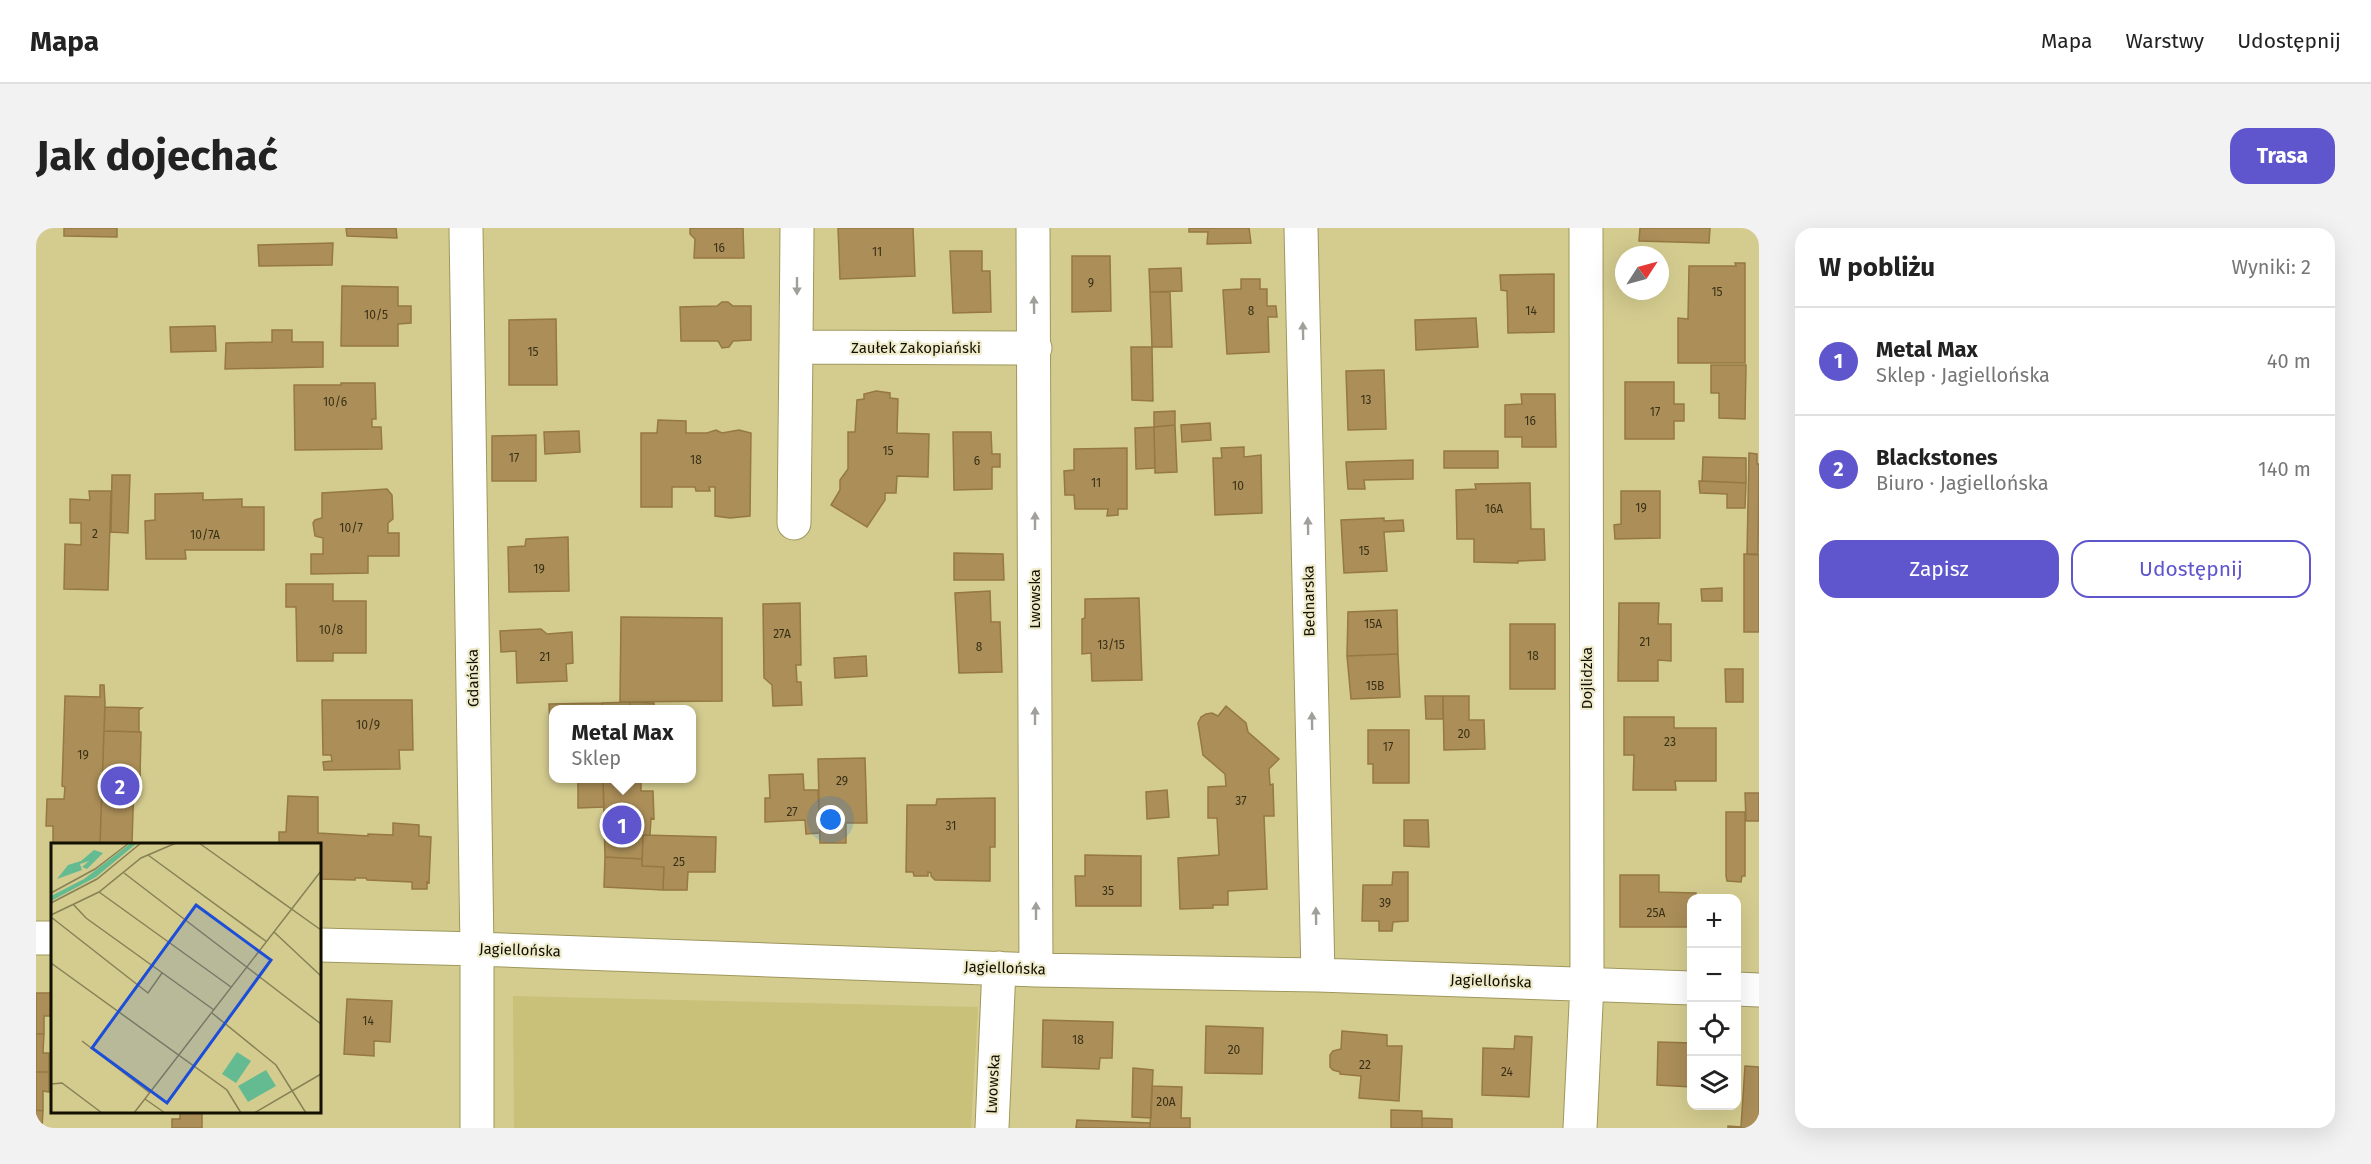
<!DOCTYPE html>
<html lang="pl">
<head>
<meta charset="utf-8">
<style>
  body { margin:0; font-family:"Fira Sans",sans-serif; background:#f2f2f2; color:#222 }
  .controls { position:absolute; right:18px; bottom:18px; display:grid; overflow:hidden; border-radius:12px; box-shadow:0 6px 24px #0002 }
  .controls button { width:54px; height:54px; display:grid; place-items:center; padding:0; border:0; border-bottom:2px solid #e0e0e0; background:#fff; color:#222; font:30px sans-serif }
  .compass { position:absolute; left:1579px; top:18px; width:54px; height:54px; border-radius:50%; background:#fff; box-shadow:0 6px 24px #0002; rotate:54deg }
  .you { position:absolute; left:795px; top:592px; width:21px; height:21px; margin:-15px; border:4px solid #fff; border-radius:50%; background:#1a73e8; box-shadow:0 0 0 9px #1a73e833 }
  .badge { display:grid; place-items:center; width:39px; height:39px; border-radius:50%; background:#5f56ce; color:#fff; font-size:20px; font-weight:700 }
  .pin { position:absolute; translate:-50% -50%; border:3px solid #fff; box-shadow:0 2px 6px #0006 }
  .popup { position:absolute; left:513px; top:477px; width:147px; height:78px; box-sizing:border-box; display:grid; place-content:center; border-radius:12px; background:#fff; filter:drop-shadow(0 2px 4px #0005); font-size:20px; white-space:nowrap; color:#767676 }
  .popup b { font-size:22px; color:#222 }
  .popup::after { content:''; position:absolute; left:50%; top:100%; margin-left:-12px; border:12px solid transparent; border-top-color:#fff }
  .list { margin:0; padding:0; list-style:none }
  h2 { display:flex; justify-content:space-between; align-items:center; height:78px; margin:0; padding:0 24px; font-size:26px }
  h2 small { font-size:20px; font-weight:400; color:#767676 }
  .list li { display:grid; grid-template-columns:39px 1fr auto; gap:18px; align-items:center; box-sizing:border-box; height:108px; padding:0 24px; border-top:2px solid #e0e0e0 }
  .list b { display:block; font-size:22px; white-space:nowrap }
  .list p { margin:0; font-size:20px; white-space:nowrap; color:#767676 }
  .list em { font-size:20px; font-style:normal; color:#767676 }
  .actions { display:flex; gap:12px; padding:18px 24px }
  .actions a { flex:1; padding:14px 0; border:2px solid #5f56ce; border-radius:18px; text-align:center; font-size:21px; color:#5f56ce }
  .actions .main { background:#5f56ce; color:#fff }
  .icon { flex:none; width:33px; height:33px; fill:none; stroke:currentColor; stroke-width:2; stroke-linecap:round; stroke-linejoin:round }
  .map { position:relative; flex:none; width:1723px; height:900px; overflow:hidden; border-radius:18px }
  header { display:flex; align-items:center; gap:36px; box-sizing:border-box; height:84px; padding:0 30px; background:#fff; border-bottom:2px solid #e0e0e0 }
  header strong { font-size:28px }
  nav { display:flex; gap:33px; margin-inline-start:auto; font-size:21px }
  .intro { display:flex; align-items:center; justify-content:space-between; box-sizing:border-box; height:144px; padding:0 36px }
  h1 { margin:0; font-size:42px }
  .button { padding:15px 27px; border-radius:18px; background:#5f56ce; color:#fff; font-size:21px; font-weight:700 }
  main { display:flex; gap:36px; padding:0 36px }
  aside { flex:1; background:#fff; border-radius:18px; box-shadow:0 6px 24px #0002 }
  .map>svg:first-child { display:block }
  .built { fill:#c9c07a }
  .building { fill:#ab8e58; stroke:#957842; stroke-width:1.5 }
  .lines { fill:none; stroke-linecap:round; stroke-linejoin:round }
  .minor-casing { stroke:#9f975c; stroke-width:35 }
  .minor { stroke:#fff; stroke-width:33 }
  .oneway { fill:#a19f99 }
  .labels { text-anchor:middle; stroke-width:4.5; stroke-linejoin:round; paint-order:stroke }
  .number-label { font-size:12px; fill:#393016 }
  .street-label { font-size:15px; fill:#131000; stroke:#efeccd }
  .inset-road { fill:none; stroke:#878156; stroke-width:1.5 }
  .view { fill:#1d4ed8; fill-opacity:0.15; stroke:#1d4ed8; stroke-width:3 }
  .inset-edge { fill:none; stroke:#131000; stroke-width:3 }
</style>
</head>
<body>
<header>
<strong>Mapa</strong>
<nav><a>Mapa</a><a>Warstwy</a><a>Udostępnij</a></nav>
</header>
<div class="intro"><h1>Jak dojechać</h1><a class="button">Trasa</a></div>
<main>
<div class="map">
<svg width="1723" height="900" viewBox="0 0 1723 900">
  <rect width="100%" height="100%" fill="#d4cc8f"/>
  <path class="built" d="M 477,768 L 942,779 L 935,900 L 478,900 Z"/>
  <path class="building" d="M 28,0 L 81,0 L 81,9 L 28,8 Z
    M 310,0 L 360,0 L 361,10 L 311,8 Z
    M 654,0 L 707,0 L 708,30 L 658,30 L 659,11 L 654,6 Z
    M 802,0 L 877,0 L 879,48 L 804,51 Z
    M 1153,0 L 1213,0 L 1215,15 L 1171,16 L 1172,4 L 1153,4 Z
    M 1604,0 L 1674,0 L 1673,15 L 1603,13 Z
    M 297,15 L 296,37 L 223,38 L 222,17 Z
    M 914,23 L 946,23 L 946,43 L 954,43 L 955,84 L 917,85 Z
    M 1036,28 L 1074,28 L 1075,83 L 1036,84 Z
    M 1699,35 L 1709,35 L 1709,135 L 1642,135 L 1642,90 L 1652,91 L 1653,38 L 1700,38 Z
    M 1145,40 L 1146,63 L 1114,64 L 1113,41 Z
    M 1518,46 L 1518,104 L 1472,105 L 1471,63 L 1465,62 L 1464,47 Z
    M 1205,51 L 1224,51 L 1224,61 L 1231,61 L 1231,78 L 1240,78 L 1241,89 L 1232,89 L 1233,124 L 1191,126 L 1187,62 L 1205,61 Z
    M 306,58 L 362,59 L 362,78 L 375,78 L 375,95 L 362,96 L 362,118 L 305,118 Z
    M 1114,64 L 1134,64 L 1136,119 L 1116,119 Z
    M 686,74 L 692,74 L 697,78 L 715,78 L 715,112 L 697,113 L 693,119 L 686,120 L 682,113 L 645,113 L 644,79 L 681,78 Z
    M 1440,90 L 1442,119 L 1380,122 L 1379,92 Z
    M 520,91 L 521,157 L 473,157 L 473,92 Z
    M 179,98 L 180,123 L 135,124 L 134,99 Z
    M 236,102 L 256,102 L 256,114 L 287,114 L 287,139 L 189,141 L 190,115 L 236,114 Z
    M 1095,119 L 1116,119 L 1117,173 L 1096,172 Z
    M 1675,137 L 1710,137 L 1709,191 L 1683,190 L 1683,165 L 1675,165 Z
    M 1348,142 L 1350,201 L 1312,202 L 1310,143 Z
    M 1589,154 L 1638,154 L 1638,176 L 1648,176 L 1648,193 L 1638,193 L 1638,211 L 1589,211 Z
    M 305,155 L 339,155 L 340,191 L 336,191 L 336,199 L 345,199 L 346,221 L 259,222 L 258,157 L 305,157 Z
    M 840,163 L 854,165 L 854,170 L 862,171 L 861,205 L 893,206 L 892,249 L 861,248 L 860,265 L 849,265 L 849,272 L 831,299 L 795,277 L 804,262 L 804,252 L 812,241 L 812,204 L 819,204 L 821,172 L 828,171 L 828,166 Z
    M 1485,166 L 1519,166 L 1520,219 L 1486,219 L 1486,209 L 1469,209 L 1469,177 L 1486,176 Z
    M 1139,183 L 1139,197 L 1118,199 L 1118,184 Z
    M 622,192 L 650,193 L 650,205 L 671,205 L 680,202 L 686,205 L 703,202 L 715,205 L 714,288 L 694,290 L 679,288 L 679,259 L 673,259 L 674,263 L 660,263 L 659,259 L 636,259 L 636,279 L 605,279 L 605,205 L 621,205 Z
    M 1174,195 L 1175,212 L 1146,214 L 1145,197 Z
    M 1139,197 L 1141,244 L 1119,245 L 1118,199 Z
    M 1118,199 L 1119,240 L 1100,241 L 1099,200 Z
    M 543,203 L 544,224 L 509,226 L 508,204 Z
    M 917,204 L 955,204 L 956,226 L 964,226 L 964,239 L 956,239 L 956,261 L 918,262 Z
    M 500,207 L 500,253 L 456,253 L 456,208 Z
    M 1208,219 L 1208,229 L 1225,227 L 1226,285 L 1179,287 L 1177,230 L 1186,230 L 1185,220 Z
    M 1091,220 L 1091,281 L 1082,281 L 1082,287 L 1071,288 L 1072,281 L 1039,281 L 1038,267 L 1029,267 L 1028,243 L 1038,242 L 1038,221 Z
    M 1408,223 L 1462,223 L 1462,240 L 1408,240 Z
    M 1713,225 L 1721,226 L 1721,236 L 1723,236 L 1722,326 L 1711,326 Z
    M 1667,229 L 1710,230 L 1710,255 L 1666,253 Z
    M 1377,232 L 1377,251 L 1328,252 L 1329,261 L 1312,261 L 1310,234 Z
    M 76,247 L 94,247 L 92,305 L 75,304 Z
    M 1663,253 L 1710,255 L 1709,280 L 1691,280 L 1691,266 L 1664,265 Z
    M 1494,255 L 1495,301 L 1508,301 L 1509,332 L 1482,333 L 1482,335 L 1438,334 L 1438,311 L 1421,311 L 1420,262 L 1440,261 L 1439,256 Z
    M 351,261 L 356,267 L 357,291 L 352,295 L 352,305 L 363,305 L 363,328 L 332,328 L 332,345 L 275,346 L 275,326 L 287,326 L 287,310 L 279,308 L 277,295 L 279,292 L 286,290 L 286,265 Z
    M 53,263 L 75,263 L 72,362 L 28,361 L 29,316 L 45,317 L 45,295 L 34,295 L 34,271 L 54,272 Z
    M 1585,263 L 1624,263 L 1624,310 L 1579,311 L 1578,297 L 1585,296 Z
    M 167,265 L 167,272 L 206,271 L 206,279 L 228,279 L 228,322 L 149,322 L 150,331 L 110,331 L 109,293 L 119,292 L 119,266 Z
    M 1348,290 L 1348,293 L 1367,292 L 1368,303 L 1348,304 L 1351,343 L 1308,345 L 1305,292 Z
    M 532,309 L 533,363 L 473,364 L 472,319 L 489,318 L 490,311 Z
    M 918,325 L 967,326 L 968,352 L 918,352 Z
    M 1708,326 L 1723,327 L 1723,404 L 1708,404 Z
    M 250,356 L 297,356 L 297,373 L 330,373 L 330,425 L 297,425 L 297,433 L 261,433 L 260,379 L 250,379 Z
    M 1686,360 L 1686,373 L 1666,373 L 1665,361 Z
    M 954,363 L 955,394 L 964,394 L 966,444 L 923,445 L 919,365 Z
    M 1103,370 L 1106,452 L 1056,453 L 1055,425 L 1046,426 L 1046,391 L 1049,390 L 1049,371 Z
    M 764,375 L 765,437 L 760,437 L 761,454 L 765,454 L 766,477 L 737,478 L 736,457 L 728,450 L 727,376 Z
    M 1583,375 L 1623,375 L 1622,396 L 1635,396 L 1635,433 L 1622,432 L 1622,453 L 1582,453 Z
    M 1361,382 L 1362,426 L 1311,428 L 1312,384 Z
    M 585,389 L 686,390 L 686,473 L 584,474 Z
    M 1474,396 L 1519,396 L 1519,461 L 1474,461 Z
    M 505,401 L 511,406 L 536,404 L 537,435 L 530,436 L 531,453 L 481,455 L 480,423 L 465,424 L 464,403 Z
    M 1362,426 L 1364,469 L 1315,471 L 1311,428 Z
    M 830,428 L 831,448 L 799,450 L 798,430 Z
    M 1689,441 L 1707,441 L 1707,474 L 1690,474 Z
    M 64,457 L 68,457 L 69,475 L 64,616 L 17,616 L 17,598 L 10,598 L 11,571 L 28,571 L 29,559 L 26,558 L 29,468 L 64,469 Z
    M 1389,468 L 1407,468 L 1407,491 L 1390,491 Z
    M 1407,468 L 1433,468 L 1433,492 L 1448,492 L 1449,521 L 1408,522 Z
    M 286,472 L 376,472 L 377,522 L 363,522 L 364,541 L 288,542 L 287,534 L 296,533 L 295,527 L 287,527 Z
    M 594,474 L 618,475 L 618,482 L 594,482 Z
    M 594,474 L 594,482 L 566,482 L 566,475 Z
    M 566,475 L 566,482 L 517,482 L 517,498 L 514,498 L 513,476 Z
    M 1190,478 L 1210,495 L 1212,504 L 1243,531 L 1233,541 L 1234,557 L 1237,556 L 1238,588 L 1228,588 L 1231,661 L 1192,663 L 1192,677 L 1177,677 L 1177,680 L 1144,681 L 1142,630 L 1183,627 L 1181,590 L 1172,590 L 1172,559 L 1190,558 L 1189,546 L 1167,527 L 1162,495 L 1165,489 L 1170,486 L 1176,485 L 1182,488 Z
    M 69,479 L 106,480 L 103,482 L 103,504 L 68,503 Z
    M 1588,489 L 1638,489 L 1638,500 L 1680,500 L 1680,553 L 1639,553 L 1640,562 L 1597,562 L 1598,527 L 1588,527 Z
    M 1332,502 L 1373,502 L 1373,555 L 1337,555 L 1337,536 L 1332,536 Z
    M 68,503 L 105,504 L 104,551 L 98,551 L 96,616 L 64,616 Z
    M 829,530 L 831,595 L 810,595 L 810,615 L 784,615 L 782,531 Z
    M 767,546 L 768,562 L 782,562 L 784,605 L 770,606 L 769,592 L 729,594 L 729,570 L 734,570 L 733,547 Z
    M 542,550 L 567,550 L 568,579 L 542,580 Z
    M 567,550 L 605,550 L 605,563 L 617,563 L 618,591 L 615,590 L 614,607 L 607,607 L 606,631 L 569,629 Z
    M 1131,562 L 1133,589 L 1111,591 L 1110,564 Z
    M 1709,565 L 1723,565 L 1723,593 L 1710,593 Z
    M 252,568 L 282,569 L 282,605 L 332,608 L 332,606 L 357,607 L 357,595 L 383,597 L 383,608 L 395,609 L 393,655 L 391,654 L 391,661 L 376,661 L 376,654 L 331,652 L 330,650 L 319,650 L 319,652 L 284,651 L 284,616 L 243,616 L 243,604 L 250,604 Z
    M 959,570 L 959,619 L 954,619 L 954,653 L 899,652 L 895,648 L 895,645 L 892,644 L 892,648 L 878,648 L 877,644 L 870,644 L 871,577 L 900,577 L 901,571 Z
    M 1690,584 L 1709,584 L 1709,648 L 1706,648 L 1705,654 L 1691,653 L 1690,648 Z
    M 1368,592 L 1392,592 L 1393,619 L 1368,618 Z
    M 607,607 L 680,609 L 679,644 L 652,644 L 651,662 L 627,662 L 628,639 L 606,638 Z
    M 1049,627 L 1105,628 L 1105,678 L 1040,678 L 1039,648 L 1049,648 Z
    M 569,629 L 606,631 L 606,638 L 628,639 L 627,662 L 568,659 Z
    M 1357,644 L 1372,644 L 1372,693 L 1357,694 L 1356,703 L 1343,703 L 1343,693 L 1326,693 L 1327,657 L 1356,657 Z
    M 1584,647 L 1623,647 L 1623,664 L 1660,665 L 1660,670 L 1656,670 L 1656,699 L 1584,699 Z
    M 0,765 L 15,765 L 14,788 L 8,788 L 8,806 L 0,806 Z
    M 311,771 L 356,773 L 354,814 L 338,813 L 338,828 L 308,826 Z
    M 1007,792 L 1077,794 L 1076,830 L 1064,830 L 1063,841 L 1006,839 Z
    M 1170,798 L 1227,800 L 1226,846 L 1169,845 Z
    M 1306,803 L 1351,807 L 1351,818 L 1366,818 L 1363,873 L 1323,870 L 1325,848 L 1304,846 L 1304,844 L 1297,842 L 1294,839 L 1294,827 L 1297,823 L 1305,821 Z
    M 0,806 L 8,806 L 7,825 L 13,825 L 13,844 L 0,844 Z
    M 1479,808 L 1496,809 L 1493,869 L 1446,867 L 1447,820 L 1478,821 Z
    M 1622,814 L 1656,815 L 1656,859 L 1621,857 Z
    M 1709,838 L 1723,839 L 1723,900 L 1692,900 L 1692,898 L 1705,899 Z
    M 1097,840 L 1117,842 L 1115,890 L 1096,889 Z
    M 0,844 L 13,844 L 13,864 L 7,863 L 7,883 L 0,882 Z
    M 1116,858 L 1146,859 L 1145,890 L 1154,890 L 1154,900 L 1114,900 Z
    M 0,882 L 7,883 L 6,900 L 0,900 Z
    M 1355,882 L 1386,883 L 1386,900 L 1355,900 Z
    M 144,884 L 166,884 L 166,900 L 136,900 L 136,891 L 144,891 Z
    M 1386,890 L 1416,891 L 1416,900 L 1386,900 Z
    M 1041,892 L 1114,895 L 1114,900 L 1040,900 Z"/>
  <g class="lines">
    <g class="minor-casing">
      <path id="minor" d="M 430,0 L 441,721 L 441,900
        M 761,0 L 760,119 L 999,120
        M 997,0 L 1000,742
        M 1265,0 L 1282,747
        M 758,295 L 760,119
        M 0,710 L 16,710
        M 284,717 L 441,721 L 1000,742 L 1282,747 L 1656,760
        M 1700,761 L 1723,762
        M 956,900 L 963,740
        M 1544,900 L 1551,756 L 1550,0"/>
    </g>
    <use href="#minor" class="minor"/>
  </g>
  <defs><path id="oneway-solid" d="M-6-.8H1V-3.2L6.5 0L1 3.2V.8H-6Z" transform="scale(1.5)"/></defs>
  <g class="oneway">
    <use href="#oneway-solid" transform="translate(761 58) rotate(90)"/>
    <use href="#oneway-solid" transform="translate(998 77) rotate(-91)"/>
    <use href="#oneway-solid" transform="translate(1267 103) rotate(-91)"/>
    <use href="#oneway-solid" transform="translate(999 293) rotate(-90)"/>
    <use href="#oneway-solid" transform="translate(1272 298) rotate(-91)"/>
    <use href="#oneway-solid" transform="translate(999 488) rotate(-90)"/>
    <use href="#oneway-solid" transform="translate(1276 493) rotate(-91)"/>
    <use href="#oneway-solid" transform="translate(1000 683) rotate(-90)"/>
    <use href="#oneway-solid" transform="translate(1280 688) rotate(-91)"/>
  </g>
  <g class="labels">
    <g class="number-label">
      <text x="683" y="24">16</text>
      <text x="841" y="28">11</text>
      <text x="1055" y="59">9</text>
      <text x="1681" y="68">15</text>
      <text x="1215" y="87">8</text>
      <text x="1495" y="87">14</text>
      <text x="340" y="91">10/5</text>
      <text x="497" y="128">15</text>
      <text x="1330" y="176">13</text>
      <text x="299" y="178">10/6</text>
      <text x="1619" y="188">17</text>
      <text x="1494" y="197">16</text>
      <text x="852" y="227">15</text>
      <text x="478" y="234">17</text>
      <text x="660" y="236">18</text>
      <text x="941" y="237">6</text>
      <text x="1060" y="259">11</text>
      <text x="1202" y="262">10</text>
      <text x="1605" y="284">19</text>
      <text x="1458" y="285">16A</text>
      <text x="315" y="304">10/7</text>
      <text x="59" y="310">2</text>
      <text x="169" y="311">10/7A</text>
      <text x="1328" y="327">15</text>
      <text x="503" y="345">19</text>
      <text x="1337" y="400">15A</text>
      <text x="295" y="406">10/8</text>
      <text x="746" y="410">27A</text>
      <text x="1609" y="418">21</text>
      <text x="1075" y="421">13/15</text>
      <text x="943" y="423">8</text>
      <text x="1497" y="432">18</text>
      <text x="509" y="433">21</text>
      <text x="1339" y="462">15B</text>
      <text x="332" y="501">10/9</text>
      <text x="1428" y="510">20</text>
      <text x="1634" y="518">23</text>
      <text x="1352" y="523">17</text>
      <text x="47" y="531">19</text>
      <text x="806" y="557">29</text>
      <text x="1205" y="577">37</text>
      <text x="756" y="588">27</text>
      <text x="915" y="602">31</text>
      <text x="643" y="638">25</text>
      <text x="1072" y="667">35</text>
      <text x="1349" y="679">39</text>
      <text x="1620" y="689">25A</text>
      <text x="332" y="797">14</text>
      <text x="1042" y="816">18</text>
      <text x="1198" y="826">20</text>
      <text x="1329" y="841">22</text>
      <text x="1471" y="848">24</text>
      <text x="1130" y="878">20A</text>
    </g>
    <g class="street-label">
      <text x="880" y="125">Zaułek Zakopiański</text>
      <text transform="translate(999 371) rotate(-90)" y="5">Lwowska</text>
      <text transform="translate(1273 373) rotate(-91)" y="5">Bednarska</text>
      <text transform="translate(437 450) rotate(-91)" y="5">Gdańska</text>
      <text transform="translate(1551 450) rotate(-90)" y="5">Dojlidzka</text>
      <text transform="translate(484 722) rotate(2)" y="5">Jagiellońska</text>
      <text transform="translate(969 740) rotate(2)" y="5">Jagiellońska</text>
      <text transform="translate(1455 753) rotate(2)" y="5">Jagiellońska</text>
      <text transform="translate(957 856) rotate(-87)" y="5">Lwowska</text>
    </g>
  </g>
  <g transform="translate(15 615)">
    <rect width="270" height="270" fill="#d4cc8f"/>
    <path d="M 80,0 L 86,0 L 45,34 L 0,58 L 0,53 L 33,36 ZM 43,7 L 52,10 L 36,26 L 31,24 L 38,18 L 29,21 L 31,27 L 6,36 L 17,22 L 30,18 ZM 186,209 L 200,218 L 185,240 L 171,231 ZM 215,227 L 225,243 L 197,259 L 187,243 Z" fill="#64bb92"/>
    <path class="inset-road" d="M 148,0 L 270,87M 97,12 L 216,99M 73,30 L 270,181M 48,49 L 180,144M 0,50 L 44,26 L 78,0M 0,60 L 46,36 L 90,0M 22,61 L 35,75 L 163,167M 0,72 L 48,49 L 90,15 L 125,0M 0,74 L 97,150 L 111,130M 223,89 L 270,133M 0,120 L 176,247 L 190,270M 161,170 L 225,222 L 255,270M 31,198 L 99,250M 0,241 L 11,240 L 51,270M 94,256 L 114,270M 83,270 L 270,28M 203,270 L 270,231"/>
    <path class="view" d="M 145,62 L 220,117 L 116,260 L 41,205 Z"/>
    <rect width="270" height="270" class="inset-edge"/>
  </g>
</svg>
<div class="controls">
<button>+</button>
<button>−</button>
<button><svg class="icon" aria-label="locate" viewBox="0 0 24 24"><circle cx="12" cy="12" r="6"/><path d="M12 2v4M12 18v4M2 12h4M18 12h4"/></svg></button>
<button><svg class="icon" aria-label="layers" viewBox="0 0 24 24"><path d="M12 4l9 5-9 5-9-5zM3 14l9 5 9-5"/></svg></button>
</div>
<svg class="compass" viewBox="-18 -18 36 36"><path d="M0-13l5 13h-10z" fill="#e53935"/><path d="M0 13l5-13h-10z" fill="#767676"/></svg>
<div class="you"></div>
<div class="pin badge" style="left:586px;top:597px">1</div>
<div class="popup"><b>Metal Max</b>Sklep</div>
<div class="pin badge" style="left:84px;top:558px">2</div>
</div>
<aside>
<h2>W pobliżu<small>Wyniki: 2</small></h2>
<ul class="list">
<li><span class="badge">1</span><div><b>Metal Max</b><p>Sklep · Jagiellońska</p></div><em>40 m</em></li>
<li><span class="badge">2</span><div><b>Blackstones</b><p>Biuro · Jagiellońska</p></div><em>140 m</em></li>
</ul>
<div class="actions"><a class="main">Zapisz</a><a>Udostępnij</a></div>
</aside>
</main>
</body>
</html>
